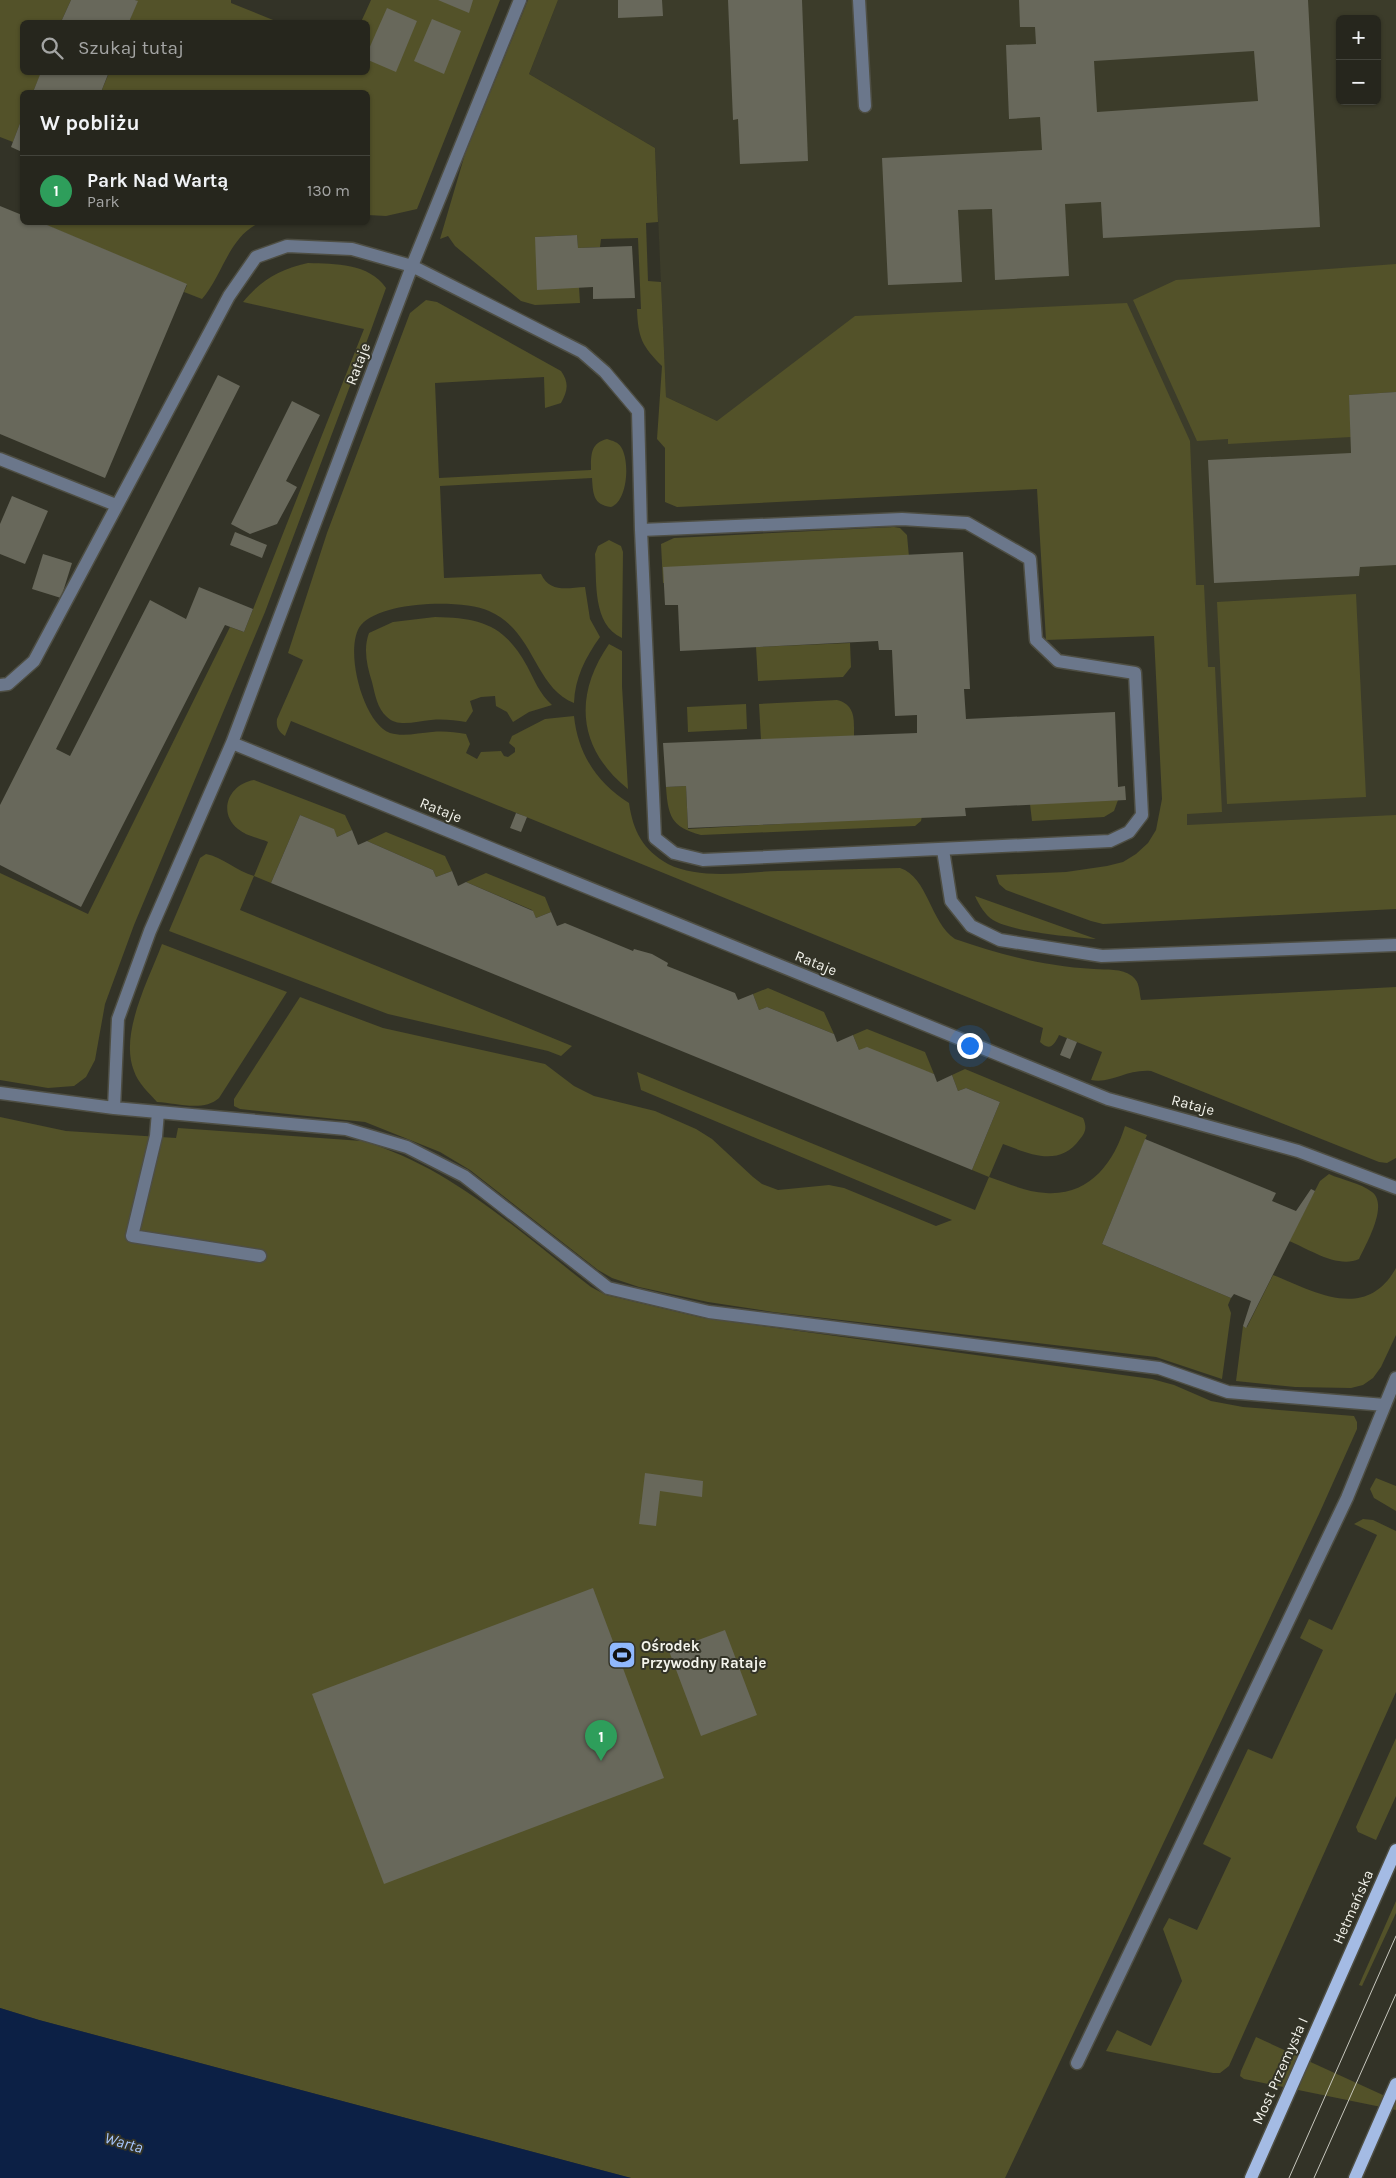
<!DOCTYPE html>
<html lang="pl">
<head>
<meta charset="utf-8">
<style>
  body { margin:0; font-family:Karla,sans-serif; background:#32322a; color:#f1f3f6 }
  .controls { position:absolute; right:15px; top:15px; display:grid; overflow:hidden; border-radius:8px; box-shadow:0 1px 4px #0004 }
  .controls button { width:45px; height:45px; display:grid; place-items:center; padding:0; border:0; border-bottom:1px solid #42433b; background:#26261d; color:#f1f3f6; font:25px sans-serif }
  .you { position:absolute; left:969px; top:1045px; width:18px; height:18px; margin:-12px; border:4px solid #fff; border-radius:50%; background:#1a73e8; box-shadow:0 0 0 8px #1a73e833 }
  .badge { display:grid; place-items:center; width:32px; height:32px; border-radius:50%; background:#0b8043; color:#fff; font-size:16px; font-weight:700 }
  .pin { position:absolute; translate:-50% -41px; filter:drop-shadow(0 1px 2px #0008) }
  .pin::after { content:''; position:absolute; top:26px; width:18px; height:15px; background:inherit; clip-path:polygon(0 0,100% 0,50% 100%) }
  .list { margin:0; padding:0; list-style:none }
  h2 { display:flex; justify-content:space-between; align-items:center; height:65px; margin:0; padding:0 20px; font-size:21px }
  h2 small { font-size:16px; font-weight:400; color:#a4a5a4 }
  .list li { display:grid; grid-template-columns:32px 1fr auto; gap:15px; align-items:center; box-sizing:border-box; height:70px; padding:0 20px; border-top:1px solid #42433b }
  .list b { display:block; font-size:19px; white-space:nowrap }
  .list p { margin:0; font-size:16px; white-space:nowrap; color:#a4a5a4 }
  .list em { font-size:16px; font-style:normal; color:#a4a5a4 }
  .icon { flex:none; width:28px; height:28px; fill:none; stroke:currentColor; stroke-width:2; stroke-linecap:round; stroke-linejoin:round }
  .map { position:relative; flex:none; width:1396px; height:2178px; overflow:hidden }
  .search { position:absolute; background:#26261d; box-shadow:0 1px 4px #0004; left:20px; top:20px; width:350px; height:55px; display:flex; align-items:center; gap:12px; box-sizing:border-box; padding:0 18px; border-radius:8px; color:#a4a5a4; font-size:19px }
  .panel { position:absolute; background:#26261d; box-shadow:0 1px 4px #0004; left:20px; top:90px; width:350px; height:135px; border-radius:8px }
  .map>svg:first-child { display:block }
  .built { fill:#3c3c2a; fill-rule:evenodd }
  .green { fill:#535229 }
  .water { fill:#0c2045 }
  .building { fill:#68685b; fill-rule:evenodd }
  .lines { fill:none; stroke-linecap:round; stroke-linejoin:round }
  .minor-casing { stroke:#4e4e43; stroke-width:15 }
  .major-casing { stroke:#4e4e43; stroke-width:15 }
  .minor { stroke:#6b778b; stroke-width:12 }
  .major { stroke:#a4bbe4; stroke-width:12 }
  .tram { stroke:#c7c7be; stroke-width:1 }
  .labels { text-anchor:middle; stroke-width:4; stroke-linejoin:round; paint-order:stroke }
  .street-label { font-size:15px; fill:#f4f4ec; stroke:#333327 }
  .poi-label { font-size:15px; font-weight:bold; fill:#f4f4ec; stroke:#333327; text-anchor:start }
  .water-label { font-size:16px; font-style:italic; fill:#a7c6fc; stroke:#333327 }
</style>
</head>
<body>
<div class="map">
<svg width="1396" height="2178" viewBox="0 0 1396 2178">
  <rect width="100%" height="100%" fill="#333327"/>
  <path class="built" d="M 558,0 L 1396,0 L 1396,871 L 1178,878 L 1165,625 L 1045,480 L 717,421 L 666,397 L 655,148 L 529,74 ZM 1340,19 L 1377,19 L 1377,101 L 1340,101 Z"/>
  <path class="green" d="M 0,0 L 71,0 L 61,22 L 22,22 L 22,72 L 41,73 L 33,92 L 22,92 L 22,118 L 13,142 L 0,137 Z
    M 135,0 L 231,0 L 231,3 L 278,22 L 129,22 L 137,1 Z
    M 371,0 L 500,0 L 417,209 L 386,216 L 368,215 L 368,92 L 101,92 L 109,73 L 368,72 L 368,22 L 361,22 Z
    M 528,0 L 558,0 L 529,74 L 655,148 L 658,222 L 646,223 L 648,281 L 661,282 L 666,397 L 717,421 L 855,316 L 1127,303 L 1190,441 L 1196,585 L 1204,585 L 1208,667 L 1215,667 L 1222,812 L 1187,814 L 1187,825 L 1396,815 L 1396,909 L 1103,924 L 1091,921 L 1006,890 L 999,884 L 996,875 L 1066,872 L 1107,866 L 1123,862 L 1136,854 L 1148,843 L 1156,830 L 1162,799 L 1154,636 L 1046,640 L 1037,489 L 677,507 L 665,502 L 665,448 L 657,439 L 662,366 C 642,346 638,338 637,309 L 641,309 L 638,238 L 601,239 L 600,247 L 578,248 L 577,235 L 535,237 L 579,287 L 580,303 L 535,305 L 521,301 L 455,246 L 448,236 L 440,239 L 465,154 Z
    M 47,222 L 259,223 C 228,238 223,275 202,299 L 184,292 L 187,285 L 46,225 Z
    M 308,263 C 335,264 369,263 386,288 L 371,330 L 265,612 L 134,925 L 105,1004 L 95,1060 L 86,1077 L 74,1086 L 48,1088 L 0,1080 L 0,873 L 88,914 L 230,627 L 244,632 L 364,329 L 243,302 C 261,280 280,269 308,263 Z
    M 1396,264 L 1396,392 L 1349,395 L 1351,437 L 1228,444 L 1228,439 L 1197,441 L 1133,300 L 1176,280 Z
    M 426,300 L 437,302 L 561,371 C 569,382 568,391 561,403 L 545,408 L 544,377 L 435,383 L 439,478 L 591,470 C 591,456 590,443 607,439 C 613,441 618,442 621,447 C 630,460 628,501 611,507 C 593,505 593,493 592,478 L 440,486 L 444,578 L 541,574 C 550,593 567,588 585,587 L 590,619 L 600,637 C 585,658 575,678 574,703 C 534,687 535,631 489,611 C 461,599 382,601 361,625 C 343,647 363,724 390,733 C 403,737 419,733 432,732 C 444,731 454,732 466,734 L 470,744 L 466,753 L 477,759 L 481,752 L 501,751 L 504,756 L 508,757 L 515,752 L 515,748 L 509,743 L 512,736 L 545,719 L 574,716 C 578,754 597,783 629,803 C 633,831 643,850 668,864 C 700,880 744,872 778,871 C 819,870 860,869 900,868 C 928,877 930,922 955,939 C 1001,955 1045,966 1094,969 C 1106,970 1122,968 1132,976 C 1140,982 1139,991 1141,1000 L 1396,987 L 1396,1158 L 1387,1163 L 1379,1162 L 1151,1071 C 1126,1069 1112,1084 1091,1080 L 1102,1052 L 1059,1035 C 1055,1044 1050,1052 1040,1042 L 1043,1028 L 291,721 L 285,736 C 278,731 276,727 277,719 L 303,660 L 288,653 L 327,533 L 410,313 Z
    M 894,527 L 900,528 L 907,535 L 909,557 L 701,581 L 663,583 L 661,544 L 674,538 Z
    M 609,540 L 621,546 L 623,552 L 622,638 C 592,624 597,582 595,554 L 598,546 Z
    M 1356,594 L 1366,797 L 1227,804 L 1217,602 Z
    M 435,617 C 480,618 504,624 527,666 C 535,681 539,693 552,705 L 529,712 L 513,722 L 507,712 L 496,706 L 495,696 L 481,697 L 470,701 L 473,711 L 466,722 C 454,720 443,719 431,720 C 417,721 398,728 387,717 C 377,708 375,694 372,682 C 367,666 363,649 369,633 L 393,622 Z
    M 850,643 L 851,667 L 843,677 L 758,681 L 756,647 Z
    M 609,644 L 622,651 L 622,686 L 628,789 C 578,749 573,696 609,644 Z
    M 837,700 C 856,705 854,720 854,736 L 761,740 L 759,704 Z
    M 746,704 L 747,729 L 688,732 L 687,707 Z
    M 254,780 L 345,815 L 352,830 L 337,837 L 333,829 L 300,815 L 271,883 L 254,876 L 240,910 L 572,1046 L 561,1056 L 548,1051 L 388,1014 L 169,931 L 200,858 L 206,854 C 222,857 237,871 254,876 L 268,842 C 259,838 246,836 238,829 C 217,812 229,784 254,780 Z
    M 686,786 L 688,829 L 922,816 L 921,821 L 915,826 L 701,835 C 671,827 668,816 666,787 Z
    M 1118,800 L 1114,811 L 1104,817 L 1032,821 L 1030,804 Z
    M 386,832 L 445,856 L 452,871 L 436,877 L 433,870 L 367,841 Z
    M 486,873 L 545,897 L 551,912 L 536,918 L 532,910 L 466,882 Z
    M 975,896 L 1096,939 C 1071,937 1013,932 993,920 C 985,915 979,905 975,896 Z
    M 162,944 L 287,992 L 219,1098 C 204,1112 176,1103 157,1102 C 149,1093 138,1083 134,1071 C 119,1034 149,979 162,944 Z
    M 768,988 L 824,1012 L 834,1034 L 767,1007 L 759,1010 L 753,994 Z
    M 300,997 L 383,1028 L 545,1064 L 574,1086 L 594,1096 L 655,1111 L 696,1129 L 712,1139 L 753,1177 L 762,1184 L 778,1190 L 829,1185 L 844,1188 L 936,1226 L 952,1220 L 641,1090 L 637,1072 L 975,1210 L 989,1177 L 972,1170 L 1000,1102 L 966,1088 L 958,1091 L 952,1075 L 965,1069 L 1083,1118 C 1087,1127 1086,1132 1080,1139 C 1059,1168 1030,1154 1003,1144 L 989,1177 C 1007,1183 1026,1192 1046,1193 C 1089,1196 1114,1163 1125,1126 L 1147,1135 L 1102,1244 L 1231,1298 L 1228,1305 L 1231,1313 L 1222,1379 L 1156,1357 L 773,1312 L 708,1302 L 639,1287 L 612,1278 L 598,1270 L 470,1170 L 440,1152 L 365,1122 L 240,1109 L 234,1106 L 234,1099 Z
    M 867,1029 L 925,1052 L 934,1074 L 859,1050 L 853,1035 Z
    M 0,1117 L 66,1131 L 176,1138 L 178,1128 L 362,1141 C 450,1166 519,1232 591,1287 L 606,1295 L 703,1318 L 1152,1379 L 1174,1385 L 1211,1401 L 1243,1407 L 1354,1416 L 1357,1422 L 1357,1429 L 1319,1514 L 1005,2178 L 631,2178 L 39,2020 L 0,2008 Z
    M 1329,1174 C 1342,1180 1361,1183 1372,1192 C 1389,1205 1366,1244 1359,1259 C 1338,1269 1309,1249 1289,1241 L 1320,1181 Z
    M 1396,1268 L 1396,1335 L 1381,1367 L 1373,1378 L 1363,1385 L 1351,1388 L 1295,1387 L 1236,1381 L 1243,1326 L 1247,1327 L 1273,1275 C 1315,1292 1366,1322 1396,1268 Z
    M 1376,1478 L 1396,1486 L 1396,1511 L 1374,1498 L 1370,1489 Z
    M 1363,1519 L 1373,1520 L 1396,1531 L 1396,1692 L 1229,2066 L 1220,2073 L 1213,2073 L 1106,2051 L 1117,2030 L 1151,2046 L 1182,1981 L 1163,1929 L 1169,1918 L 1197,1930 L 1231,1858 L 1203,1844 L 1248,1749 L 1272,1759 L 1323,1650 L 1300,1638 L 1309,1619 L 1332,1630 L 1377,1535 L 1354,1524 Z
    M 1396,1738 L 1396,1796 L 1376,1840 L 1358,1832 L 1356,1827 Z
    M 1396,1901 L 1396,1913 L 1362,1986 L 1359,1985 Z
    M 1256,2037 L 1396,2101 L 1396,2110 L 1244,2079 L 1240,2076 L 1241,2071 Z"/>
  <path class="water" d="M 0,2008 L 39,2020 L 631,2178 L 0,2178 Z"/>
  <path class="building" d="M 71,0 L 135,0 L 138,1 L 129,22 L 61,22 Z
    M 438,0 L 473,0 L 469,13 Z
    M 618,0 L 662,0 L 663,16 L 618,18 Z
    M 728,0 L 802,0 L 808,161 L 740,164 L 738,119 L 733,120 Z
    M 1019,0 L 1308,0 L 1320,227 L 1103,238 L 1101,202 L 1065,204 L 1069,276 L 995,280 L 992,209 L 958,210 L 962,282 L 888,285 L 882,158 L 1042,150 L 1040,117 L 1009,119 L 1006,45 L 1036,44 L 1035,27 L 1020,27 ZM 1254,51 L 1258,101 L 1097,112 L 1094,61 Z
    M 387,8 L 417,21 L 396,72 L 368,60 L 368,51 Z
    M 432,19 L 461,31 L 444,74 L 414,61 Z
    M 41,72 L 109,72 L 101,92 L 33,92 Z
    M 22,118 L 22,152 L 11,147 Z
    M 0,206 L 22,215 L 22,222 L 40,222 L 187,284 L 105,478 L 0,434 Z
    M 577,235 L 578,248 L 632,246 L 635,298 L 593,299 L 593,287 L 537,290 L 535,237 Z
    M 218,375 L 240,386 L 56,749 L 70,756 L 150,600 L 186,619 L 199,587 L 253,609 L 244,632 L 225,625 L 81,907 L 0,865 L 0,805 Z
    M 1396,392 L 1396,565 L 1360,567 L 1359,576 L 1214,583 L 1208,460 L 1351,453 L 1349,395 Z
    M 292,401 L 320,415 L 286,481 L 297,487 L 277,524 L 250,534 L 231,524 Z
    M 12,496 L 48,511 L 25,564 L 0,554 L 0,524 Z
    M 235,532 L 267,545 L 262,558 L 230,545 Z
    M 963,552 L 970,689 L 964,689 L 966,719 L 1115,712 L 1118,787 L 1125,786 L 1126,800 L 965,808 L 966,816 L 688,828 L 686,786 L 666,787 L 663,743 L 917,733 L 917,715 L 895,716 L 892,650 L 879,650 L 878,641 L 680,651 L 678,605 L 665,605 L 663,567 Z
    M 43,554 L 72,563 L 61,598 L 32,589 Z
    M 516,813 L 527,817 L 521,832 L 510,828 Z
    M 300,815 L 334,829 L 337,837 L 352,830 L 358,845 L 367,841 L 433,870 L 436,877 L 452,871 L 458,886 L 466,882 L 533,911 L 536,918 L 551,912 L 557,926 L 565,923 L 633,951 L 634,949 L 652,954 L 668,963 L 667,966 L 735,993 L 738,1000 L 753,994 L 759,1010 L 767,1007 L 834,1034 L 837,1042 L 853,1035 L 859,1050 L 867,1047 L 934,1074 L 937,1082 L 952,1075 L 958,1091 L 966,1088 L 1000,1102 L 972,1170 L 271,883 Z
    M 1067,1038 L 1077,1042 L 1070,1059 L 1060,1055 Z
    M 1145,1139 L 1276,1193 L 1272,1201 L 1296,1211 L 1311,1189 L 1315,1191 L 1246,1328 L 1243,1326 L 1251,1301 L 1234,1294 L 1231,1298 L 1102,1244 Z
    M 645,1473 L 703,1481 L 702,1497 L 660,1491 L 656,1526 L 639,1524 Z
    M 593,1588 L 664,1778 L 384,1884 L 312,1694 Z
    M 725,1630 L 757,1715 L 701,1736 L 669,1651 Z"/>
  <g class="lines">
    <g class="minor-casing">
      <path id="minor" d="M 859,0 L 865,106
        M 0,459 L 116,505
        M 902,519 L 967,523 L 1030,559 L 1036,640 L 1058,661 L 1135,673 L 1142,815 L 1129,832 L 1110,841 L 703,860 L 674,853 L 655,838 L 641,530 Z
        M 0,685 L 8,684 L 34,661 L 229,296 L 256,257 L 287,246 L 352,249 L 412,266 L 582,352 L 605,372 L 638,411 L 641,530
        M 232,743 L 1108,1099 L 1298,1151 L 1396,1188
        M 943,850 L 951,901 L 971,926 L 1000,940 L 1102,956 L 1396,945
        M 0,1093 L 114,1108 L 346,1129 L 407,1147 L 464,1176 L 608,1288 L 709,1312 L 1159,1368 L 1228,1392 L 1385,1405
        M 114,1108 L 118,1019 L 150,931 L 232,743 L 412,266 L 520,0
        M 158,1112 L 156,1136 L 132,1236 L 260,1256
        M 1077,2063 L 1347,1498 L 1396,1378"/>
    </g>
    <g class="major-casing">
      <path id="major" d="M 1251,2178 L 1396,1850
        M 1355,2178 L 1396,2084"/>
    </g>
    <use href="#minor" class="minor"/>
    <use href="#major" class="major"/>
    <path class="tram" d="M 1289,2178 L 1396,1936
      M 1314,2178 L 1396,1994"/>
  </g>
  <defs>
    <g id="stadium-square" transform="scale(1.4375)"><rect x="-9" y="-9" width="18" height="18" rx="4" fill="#90b8fd" stroke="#333327"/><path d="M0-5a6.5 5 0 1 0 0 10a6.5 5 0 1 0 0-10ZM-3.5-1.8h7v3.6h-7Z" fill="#111"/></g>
  </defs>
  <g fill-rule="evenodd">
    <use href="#stadium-square" x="622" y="1655"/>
  </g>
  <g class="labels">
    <g class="street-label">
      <text transform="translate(358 364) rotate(-69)" y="5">Rataje</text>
      <text transform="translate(441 810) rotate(22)" y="5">Rataje</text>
      <text transform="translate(816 963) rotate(22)" y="5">Rataje</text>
      <text transform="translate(1193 1105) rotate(15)" y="5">Rataje</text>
      <text transform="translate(1353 1907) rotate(-66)" y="5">Hetmańska</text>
      <text transform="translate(1280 2071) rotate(-66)" y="5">Most Przemysła I</text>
    </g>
    <g class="poi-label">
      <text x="641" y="1651">Ośrodek<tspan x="641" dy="17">Przywodny Rataje</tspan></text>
    </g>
    <g class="water-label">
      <text transform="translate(124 2142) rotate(16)" y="6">Warta</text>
    </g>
  </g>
</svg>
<div class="controls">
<button>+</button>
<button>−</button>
</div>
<div class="you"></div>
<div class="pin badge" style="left:601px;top:1761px;background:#2e9e5b">1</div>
<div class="search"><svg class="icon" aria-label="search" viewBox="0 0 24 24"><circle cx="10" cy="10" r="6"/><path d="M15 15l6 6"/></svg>Szukaj tutaj</div>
<section class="panel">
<h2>W pobliżu<small></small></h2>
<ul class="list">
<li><span class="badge" style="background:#2e9e5b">1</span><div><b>Park Nad Wartą</b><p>Park</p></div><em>130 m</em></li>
</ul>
</section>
</div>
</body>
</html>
